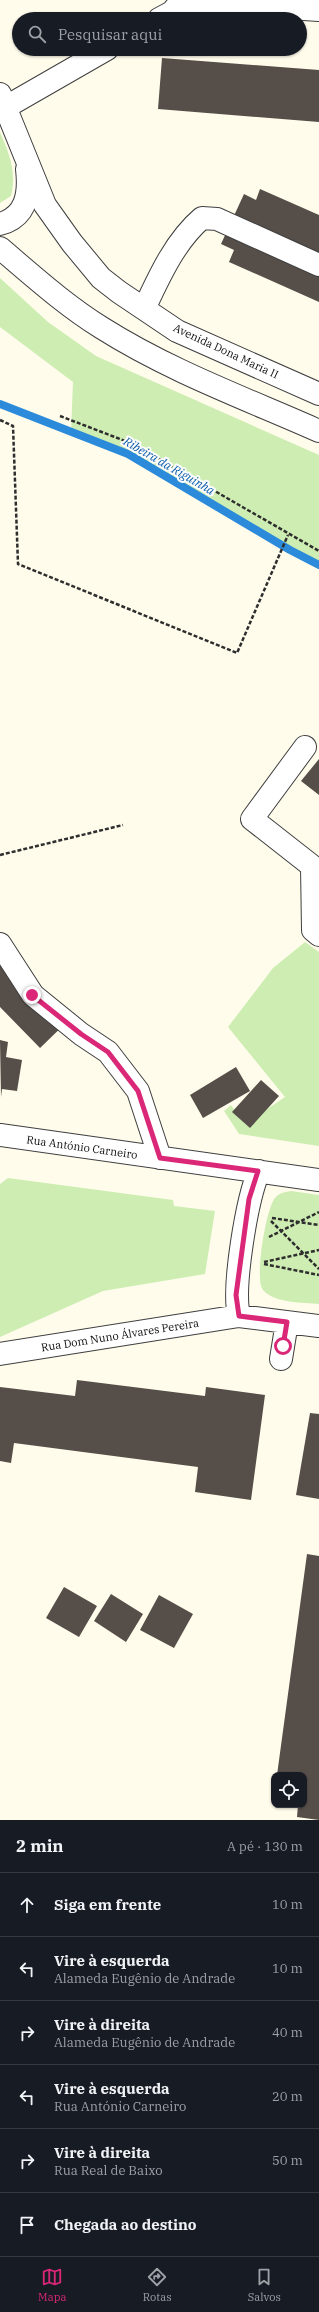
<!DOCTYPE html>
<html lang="pt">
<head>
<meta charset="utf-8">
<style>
  body { margin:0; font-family:"IBM Plex Serif",serif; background:#20242c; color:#f1f3f6 }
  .controls { position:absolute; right:12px; bottom:12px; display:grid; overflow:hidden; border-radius:8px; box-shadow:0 1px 3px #0004 }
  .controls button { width:36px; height:36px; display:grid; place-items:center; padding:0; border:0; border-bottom:1px solid #363941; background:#171b24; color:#f1f3f6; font:20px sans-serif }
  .stop { position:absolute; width:12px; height:12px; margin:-9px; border:3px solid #db2777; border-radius:50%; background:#fff }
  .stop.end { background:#db2777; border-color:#fff; box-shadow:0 1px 4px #0008 }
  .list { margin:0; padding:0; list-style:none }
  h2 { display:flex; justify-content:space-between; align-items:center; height:52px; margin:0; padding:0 16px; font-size:17px }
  h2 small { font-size:13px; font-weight:400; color:#9ea1a6 }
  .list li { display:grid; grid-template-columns:26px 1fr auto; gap:12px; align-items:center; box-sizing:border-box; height:64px; padding:0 16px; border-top:1px solid #363941 }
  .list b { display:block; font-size:15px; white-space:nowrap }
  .list p { margin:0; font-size:13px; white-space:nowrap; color:#9ea1a6 }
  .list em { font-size:13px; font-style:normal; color:#9ea1a6 }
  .icon { flex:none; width:22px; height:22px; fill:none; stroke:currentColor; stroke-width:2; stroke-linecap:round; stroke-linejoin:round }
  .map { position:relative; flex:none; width:319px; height:1820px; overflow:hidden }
  .search { position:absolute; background:#171b24; box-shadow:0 1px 3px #0004; left:12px; right:12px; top:12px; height:44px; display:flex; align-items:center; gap:10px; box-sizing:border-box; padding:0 14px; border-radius:22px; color:#9ea1a6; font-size:15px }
  .sheet { height:436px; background:#171b24 }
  nav { display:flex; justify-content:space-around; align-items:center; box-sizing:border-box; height:56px; border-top:1px solid #363941; background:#171b24; font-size:11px; color:#9ea1a6 }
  nav a { display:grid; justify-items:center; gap:2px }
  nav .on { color:#db2777 }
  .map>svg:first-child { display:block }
  .green { fill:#ceedb2 }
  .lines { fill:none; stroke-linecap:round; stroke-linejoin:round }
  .stream { stroke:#2b8bda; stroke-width:8 }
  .building { fill:#564e48 }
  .minor-casing { stroke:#3f3f3f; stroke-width:24 }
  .path { stroke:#2e2e2e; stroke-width:2.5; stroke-dasharray:4 2; stroke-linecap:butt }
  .minor { stroke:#fff; stroke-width:22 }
  .route { stroke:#db2777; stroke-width:5 }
  .labels { text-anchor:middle; stroke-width:4; stroke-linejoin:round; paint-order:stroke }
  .street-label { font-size:11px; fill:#0c0c0c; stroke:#fff }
  .water-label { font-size:12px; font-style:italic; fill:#0a5caa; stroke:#fff }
</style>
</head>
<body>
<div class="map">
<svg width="319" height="1820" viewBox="0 0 319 1820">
  <rect width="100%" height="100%" fill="#fffcec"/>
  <path class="green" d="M 0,132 C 9,153 17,172 11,196 L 0,203 Z
    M 0,278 L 48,322 L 96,356 L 319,455 L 319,565 L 290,550 L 128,454 L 71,432 L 73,382 L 0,327 Z
    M 305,942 L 319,952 L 319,1146 L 239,1134 L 224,1111 L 231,1105 L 245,1124 L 285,1097 L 228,1027 L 273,968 Z
    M 8,1178 L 173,1200 L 174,1206 L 215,1211 L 205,1274 L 103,1291 L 0,1337 L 0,1184 Z
    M 291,1191 L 319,1195 L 319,1304 C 303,1302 275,1304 263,1290 C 254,1280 266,1208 275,1198 C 279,1193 285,1192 291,1191 Z"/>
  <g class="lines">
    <path class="stream" d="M 0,404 L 128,454 L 290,550 L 319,565"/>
  </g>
  <path class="building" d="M 162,58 L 319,70 L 319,122 L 158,109 Z
    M 260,189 L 319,215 L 319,302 L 229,262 L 234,250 L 221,244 L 244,194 L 256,200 Z
    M 319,759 L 319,795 L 301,781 Z
    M 0,945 L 71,1018 L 40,1048 L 0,1007 Z
    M 0,1040 L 8,1042 L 6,1057 L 22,1060 L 17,1091 L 2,1089 L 1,1097 Z
    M 236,1067 L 250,1091 L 203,1118 L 190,1095 Z
    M 261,1080 L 279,1096 L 250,1128 L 232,1112 Z
    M 77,1380 L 205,1396 L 206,1387 L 265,1395 L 251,1500 L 195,1492 L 198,1467 L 14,1443 L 11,1463 L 0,1461 L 0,1387 L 75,1396 Z
    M 310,1413 L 319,1414 L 319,1499 L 296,1495 Z
    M 307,1554 L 319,1556 L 319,1820 L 297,1817 L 298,1805 L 304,1805 L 304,1775 L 277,1775 Z
    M 64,1587 L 97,1606 L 79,1637 L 46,1618 Z
    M 111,1594 L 143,1614 L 126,1642 L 94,1621 Z
    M 159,1595 L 193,1614 L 174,1648 L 140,1630 Z"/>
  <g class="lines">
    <g class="minor-casing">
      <path id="minor" d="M 182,1 L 319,10
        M 159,19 L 172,12 L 182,0
        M 0,94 L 45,205 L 72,243 L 101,278 L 119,292 L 177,331 L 319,394
        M 6,107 L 107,49
        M 0,224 C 26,217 30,194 27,169
        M 0,248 C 33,276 65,305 102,328 C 170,371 247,399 319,431
        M 144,309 C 159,277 175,241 202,218 L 217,219 L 319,265
        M 305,747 L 252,819 L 312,866 L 313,930 L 319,935
        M 0,944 L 33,995 L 81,1034 L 108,1052 L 138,1091 L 160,1158
        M 0,1135 L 319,1180
        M 239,1316 C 232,1287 247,1199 259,1171
        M 0,1354 L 239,1316 L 319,1326
        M 281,1359 L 287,1322"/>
    </g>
    <path class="path" d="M 60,416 L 133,444 L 319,551
      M 0,420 L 13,426 L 18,564 L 237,653 L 288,535
      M 0,855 L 123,825
      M 272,1218 L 319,1225
      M 271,1221 L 319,1269
      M 269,1237 L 319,1212
      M 264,1262 L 319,1250
      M 264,1264 L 319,1275"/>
    <use href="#minor" class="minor"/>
  </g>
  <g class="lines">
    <path class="route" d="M 32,995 L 81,1034 L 108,1052 L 138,1091 L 160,1158 L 258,1171 L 249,1199 L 236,1295 L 239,1316 L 287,1322 L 283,1346"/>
  </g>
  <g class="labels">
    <g class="street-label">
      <text transform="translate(226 351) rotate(25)" y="4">Avenida Dona Maria II</text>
      <text transform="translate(82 1147) rotate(8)" y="4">Rua António Carneiro</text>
      <text transform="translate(120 1335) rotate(-9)" y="4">Rua Dom Nuno Álvares Pereira</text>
    </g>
    <g class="water-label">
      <text transform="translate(169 466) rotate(30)" y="4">Ribeira da Riguinha</text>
    </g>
  </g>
</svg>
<div class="controls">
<button><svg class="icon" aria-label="locate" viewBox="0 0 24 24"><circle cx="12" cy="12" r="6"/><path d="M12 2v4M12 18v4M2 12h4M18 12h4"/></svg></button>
</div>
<div class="stop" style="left:283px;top:1346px"></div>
<div class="stop end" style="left:32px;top:995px"></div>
<div class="search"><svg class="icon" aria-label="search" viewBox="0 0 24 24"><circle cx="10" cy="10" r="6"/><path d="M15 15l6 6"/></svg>Pesquisar aqui</div>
</div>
<section class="sheet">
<h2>2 min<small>A pé · 130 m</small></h2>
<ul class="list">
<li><svg class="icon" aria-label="ahead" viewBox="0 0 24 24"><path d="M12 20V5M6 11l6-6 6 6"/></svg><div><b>Siga em frente</b></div><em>10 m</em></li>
<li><svg class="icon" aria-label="left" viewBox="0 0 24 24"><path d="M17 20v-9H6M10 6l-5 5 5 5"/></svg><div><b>Vire à esquerda</b><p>Alameda Eugênio de Andrade</p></div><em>10 m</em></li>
<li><svg class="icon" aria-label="right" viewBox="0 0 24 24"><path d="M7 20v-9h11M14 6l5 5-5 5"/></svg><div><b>Vire à direita</b><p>Alameda Eugênio de Andrade</p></div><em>40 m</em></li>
<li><svg class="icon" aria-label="left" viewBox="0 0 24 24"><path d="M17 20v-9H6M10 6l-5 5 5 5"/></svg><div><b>Vire à esquerda</b><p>Rua António Carneiro</p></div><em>20 m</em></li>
<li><svg class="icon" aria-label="right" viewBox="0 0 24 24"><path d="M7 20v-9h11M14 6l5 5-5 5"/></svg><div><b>Vire à direita</b><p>Rua Real de Baixo</p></div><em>50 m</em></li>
<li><svg class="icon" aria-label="arrive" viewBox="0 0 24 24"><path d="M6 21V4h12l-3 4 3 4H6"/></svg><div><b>Chegada ao destino</b></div></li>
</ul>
</section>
<nav>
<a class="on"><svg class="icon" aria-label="map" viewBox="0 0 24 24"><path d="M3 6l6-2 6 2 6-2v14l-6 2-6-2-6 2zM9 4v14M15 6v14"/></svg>Mapa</a>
<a><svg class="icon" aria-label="directions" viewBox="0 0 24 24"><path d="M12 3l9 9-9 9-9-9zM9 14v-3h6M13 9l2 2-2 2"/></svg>Rotas</a>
<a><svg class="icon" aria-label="saved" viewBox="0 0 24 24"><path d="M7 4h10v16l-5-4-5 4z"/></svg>Salvos</a>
</nav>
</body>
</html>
